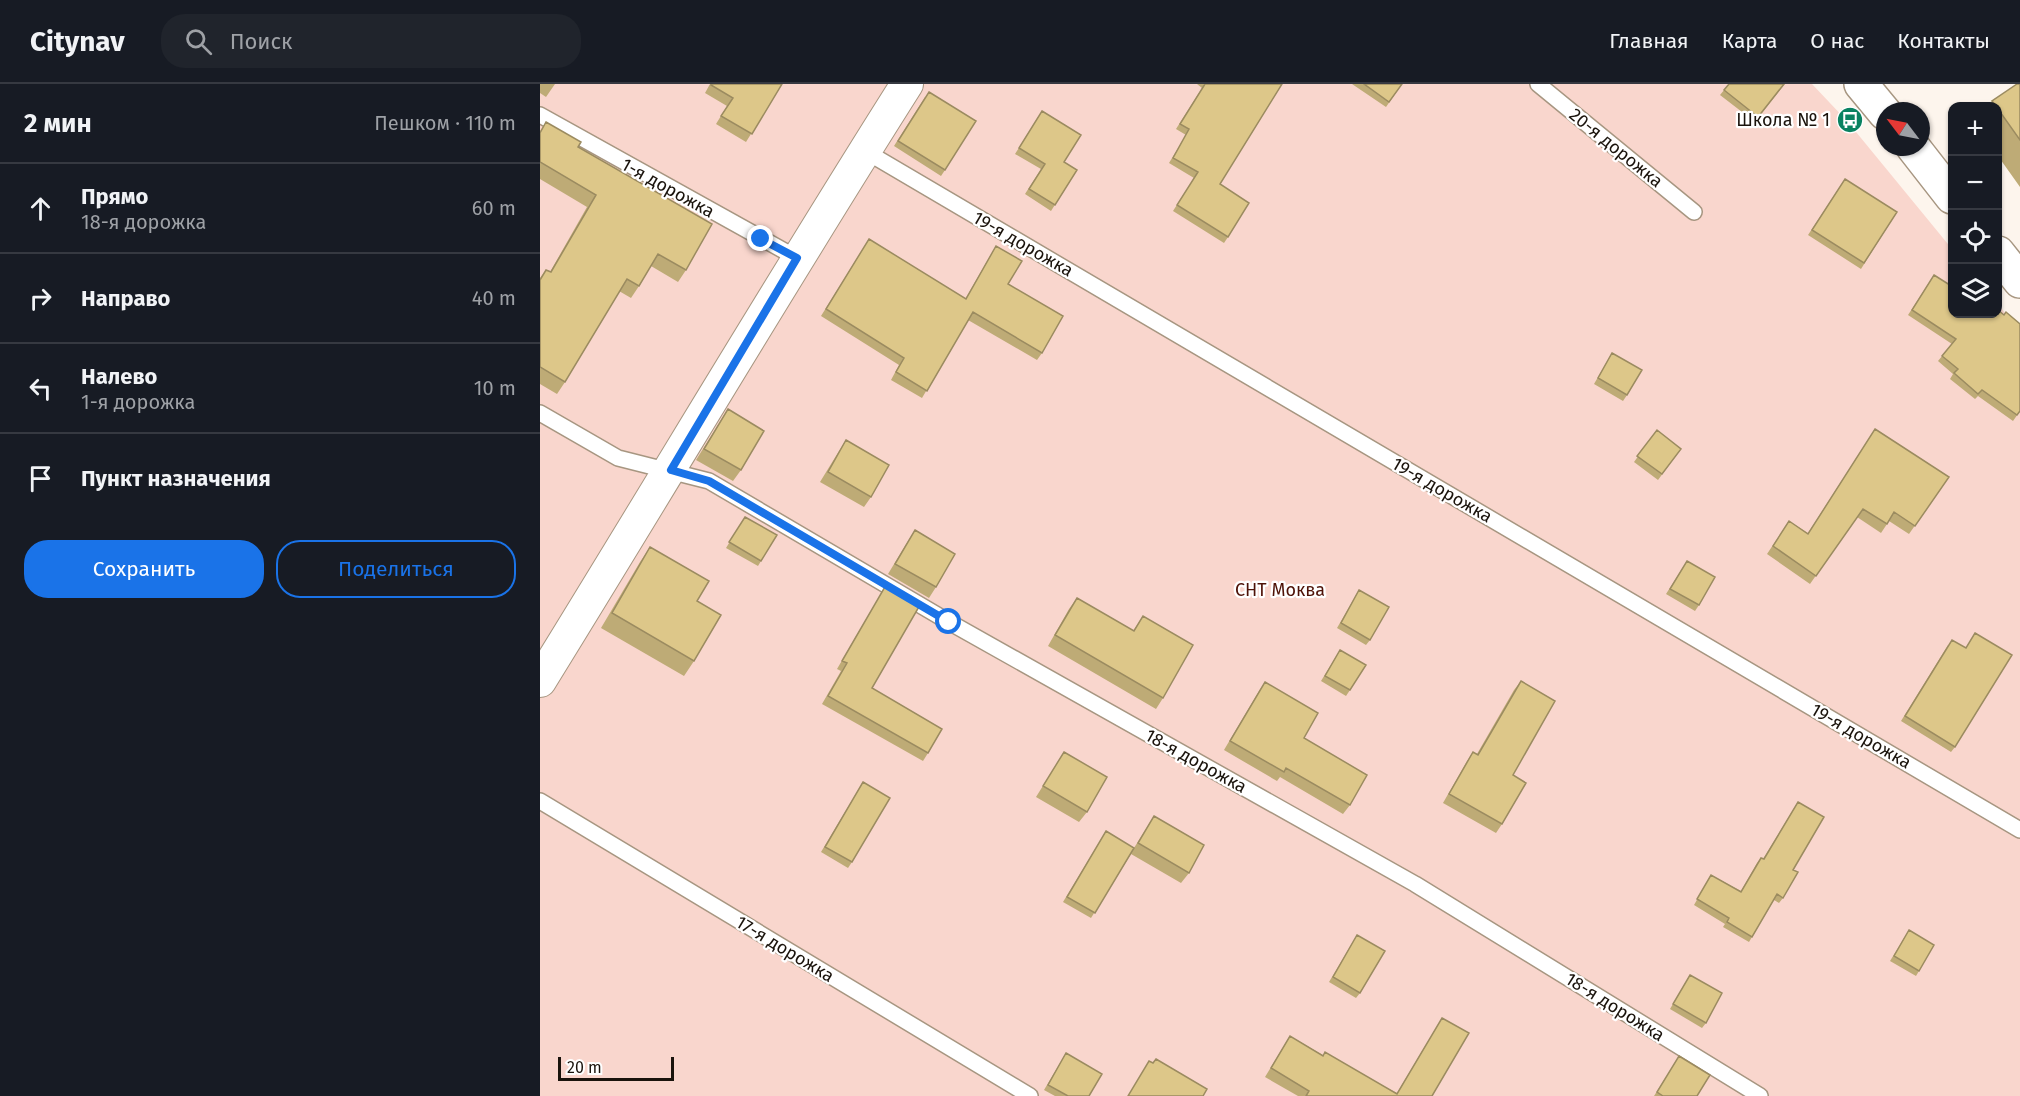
<!DOCTYPE html>
<html lang="ru">
<head>
<meta charset="utf-8">
<style>
  body { margin:0; font-family:"Fira Sans",sans-serif; background:#20242c; color:#f1f3f6 }
  .controls { position:absolute; right:18px; top:18px; display:grid; overflow:hidden; border-radius:12px; box-shadow:0 2px 4px #0004 }
  .controls button { width:54px; height:54px; display:grid; place-items:center; padding:0; border:0; border-bottom:2px solid #363941; background:#171b24; color:#f1f3f6; font:30px sans-serif }
  .compass { position:absolute; left:1336px; top:18px; width:54px; height:54px; border-radius:50%; background:#171b24; box-shadow:0 2px 4px #0004; rotate:302deg }
  .scale { position:absolute; left:18px; bottom:15px; width:116px; box-sizing:border-box; padding-left:6px; border:3px solid #1a130c; border-top:0; font-size:16px; line-height:21px; white-space:nowrap; color:#1a130c; -webkit-text-stroke:4px #fff; paint-order:stroke }
  .stop { position:absolute; width:18px; height:18px; margin:-14px; border:4px solid #1a73e8; border-radius:50%; background:#fff }
  .stop.end { background:#1a73e8; border-color:#fff; box-shadow:0 2px 6px #0008 }
  .list { margin:0; padding:0; list-style:none }
  h2 { display:flex; justify-content:space-between; align-items:center; height:78px; margin:0; padding:0 24px; font-size:26px }
  h2 small { font-size:20px; font-weight:400; color:#9ea1a6 }
  .list li { display:grid; grid-template-columns:39px 1fr auto; gap:18px; align-items:center; box-sizing:border-box; height:90px; padding:0 24px; border-top:2px solid #363941 }
  .list b { display:block; font-size:22px; white-space:nowrap }
  .list p { margin:0; font-size:20px; white-space:nowrap; color:#9ea1a6 }
  .list em { font-size:20px; font-style:normal; color:#9ea1a6 }
  .actions { display:flex; gap:12px; padding:18px 24px }
  .actions a { flex:1; padding:14px 0; border:2px solid #1a73e8; border-radius:24px; text-align:center; font-size:21px; color:#1a73e8 }
  .actions .main { background:#1a73e8; color:#fff }
  .icon { flex:none; width:33px; height:33px; fill:none; stroke:currentColor; stroke-width:2; stroke-linecap:round; stroke-linejoin:round }
  .map { position:relative; flex:none; width:1480px; height:1012px; overflow:hidden }
  header { display:flex; align-items:center; gap:36px; box-sizing:border-box; height:84px; padding:0 30px; background:#171b24; border-bottom:2px solid #363941 }
  header strong { font-size:28px }
  nav { display:flex; gap:33px; margin-inline-start:auto; font-size:21px }
  .search { width:420px; height:54px; background:#20242c; display:flex; align-items:center; gap:15px; box-sizing:border-box; padding:0 21px; border-radius:24px; color:#9ea1a6; font-size:22px }
  main { display:flex }
  aside { flex:1; background:#171b24 }
  .map>svg:first-child { display:block }
  .green { fill:#f9d6cd }
  .lines { fill:none; stroke-linecap:round; stroke-linejoin:round }
  .lane-casing { stroke:#a79681; stroke-width:18 }
  .street-casing { stroke:#a79681; stroke-width:34 }
  .secondary-casing { stroke:#a79681; stroke-width:36 }
  .lane { stroke:#fff; stroke-width:15 }
  .street { stroke:#fff; stroke-width:32 }
  .secondary { stroke:#fff; stroke-width:33 }
  .wall { fill:#beab76 }
  .building { fill:#ddc789; stroke:#9b8b60; stroke-width:1.5 }
  .route { stroke:#1a73e8; stroke-width:8 }
  .labels { text-anchor:middle; stroke-width:4.5; stroke-linejoin:round; paint-order:stroke }
  .poi-label { font-size:18px; fill:#1a130c; stroke:#fff; text-anchor:end }
  .street-label { font-size:18px; fill:#1a130c; stroke:#fff }
  .park-label { font-size:18px; fill:#4e1207; stroke:#fff }
</style>
</head>
<body>
<header>
<strong>Citynav</strong>
<div class="search"><svg class="icon" aria-label="search" viewBox="0 0 24 24"><circle cx="10" cy="10" r="6"/><path d="M15 15l6 6"/></svg>Поиск</div>
<nav><a>Главная</a><a>Карта</a><a>О нас</a><a>Контакты</a></nav>
</header>
<main>
<aside>
<h2>2 мин<small>Пешком · 110 m</small></h2>
<ul class="list">
<li><svg class="icon" aria-label="ahead" viewBox="0 0 24 24"><path d="M12 20V5M6 11l6-6 6 6"/></svg><div><b>Прямо</b><p>18-я дорожка</p></div><em>60 m</em></li>
<li><svg class="icon" aria-label="right" viewBox="0 0 24 24"><path d="M7 20v-9h11M14 6l5 5-5 5"/></svg><div><b>Направо</b></div><em>40 m</em></li>
<li><svg class="icon" aria-label="left" viewBox="0 0 24 24"><path d="M17 20v-9H6M10 6l-5 5 5 5"/></svg><div><b>Налево</b><p>1-я дорожка</p></div><em>10 m</em></li>
<li><svg class="icon" aria-label="arrive" viewBox="0 0 24 24"><path d="M6 21V4h12l-3 4 3 4H6"/></svg><div><b>Пункт назначения</b></div></li>
</ul>
<div class="actions"><a class="main">Сохранить</a><a>Поделиться</a></div>
</aside>
<div class="map">
<svg width="1480" height="1012" viewBox="0 0 1480 1012">
  <rect width="100%" height="100%" fill="#fdf5ed"/>
  <path class="green" d="M 0,0 L 1272,0 L 1307,37 L 1412,165 L 1412,230 L 1458,230 L 1458,220 L 1480,248 L 1480,1012 L 0,1012 Z"/>
  <g class="lines">
    <g class="lane-casing">
      <path id="lane" d="M 998,0 L 1154,128
        M 0,31 L 257,174
        M 325,67 L 1480,746
        M 0,329 L 78,374 L 169,397 L 409,538 L 875,800 L 1220,1012
        M 0,717 L 490,1012"/>
    </g>
    <g class="street-casing">
      <path id="street" d="M 0,597 C 123,398 242,197 367,0"/>
    </g>
    <g class="secondary-casing">
      <path id="secondary" d="M 1321,0 L 1345,29
        M 1373,63 L 1412,113
        M 1458,169 L 1480,197"/>
    </g>
    <use href="#lane" class="lane"/>
    <use href="#street" class="street"/>
    <use href="#secondary" class="secondary"/>
  </g>
  <path class="wall" d="M 0,0 L 15,0 L 6,13 L 0,9 Z
    M 170,0 L 242,0 L 206,58 L 176,40 L 187,22 L 165,9 Z
    M 657,0 L 742,0 L 680,100 L 688,153 L 684,159 L 633,127 L 654,94 L 629,79 L 646,51 L 636,45 L 662,4 Z
    M 812,0 L 862,0 L 846,23 Z
    M 1189,0 L 1245,0 L 1215,38 L 1180,11 Z
    M 1480,0 L 1480,103 L 1458,72 L 1458,22 L 1449,22 L 1452,17 Z
    M 385,13 L 405,86 L 401,92 L 354,62 Z
    M 498,33 L 524,78 L 537,86 L 511,127 L 485,110 L 501,85 L 475,70 Z
    M 6,38 L 38,63 L 146,186 L 138,198 L 111,182 L 99,202 L 91,214 L 79,207 L 25,298 L 17,310 L 0,300 L 0,194 L 6,186 L 10,188 L 47,123 L 0,95 L 0,47 Z
    M 1305,95 L 1357,128 L 1321,185 L 1268,151 Z
    M 329,155 L 425,215 L 456,162 L 468,200 L 502,269 L 497,276 L 428,236 L 382,314 L 351,296 L 359,281 L 281,232 Z
    M 1394,191 L 1480,327 L 1473,337 L 1438,312 L 1435,315 L 1410,295 L 1413,290 L 1398,277 L 1412,260 L 1368,231 Z
    M 1072,269 L 1087,311 L 1083,317 L 1054,300 Z
    M 188,325 L 201,386 L 193,397 L 156,376 Z
    M 1335,345 L 1409,393 L 1369,450 L 1349,437 L 1341,449 L 1317,433 L 1270,500 L 1227,470 L 1249,437 L 1268,449 Z
    M 1117,346 L 1141,365 L 1118,396 L 1094,378 Z
    M 306,356 L 331,413 L 324,423 L 280,398 L 299,367 Z
    M 205,433 L 221,477 L 218,482 L 186,464 Z
    M 375,446 L 396,503 L 389,514 L 348,490 L 368,457 Z
    M 110,463 L 154,577 L 144,592 L 61,544 L 100,478 Z
    M 1147,477 L 1159,521 L 1155,527 L 1126,510 Z
    M 346,501 L 332,604 L 388,669 L 383,677 L 282,620 L 301,587 L 297,585 Z
    M 819,506 L 830,556 L 826,561 L 797,544 Z
    M 537,514 L 593,547 L 603,532 L 623,614 L 616,625 L 508,562 L 529,525 Z
    M 1408,561 L 1415,663 L 1411,668 L 1361,637 Z
    M 800,566 L 810,606 L 806,612 L 781,597 Z
    M 981,597 L 973,691 L 962,740 L 956,749 L 903,719 L 927,677 L 933,668 L 937,670 L 974,606 Z
    M 725,598 L 810,721 L 803,730 L 740,693 L 737,697 L 684,666 L 719,607 Z
    M 524,668 L 547,728 L 539,738 L 496,713 Z
    M 323,698 L 312,778 L 308,784 L 281,768 Z
    M 1258,718 L 1253,786 L 1243,814 L 1239,819 L 1234,816 L 1209,858 L 1183,843 L 1185,840 L 1154,821 L 1171,791 L 1201,807 L 1217,779 L 1221,774 L 1223,775 Z
    M 614,732 L 649,789 L 641,799 L 591,770 L 551,834 L 523,818 L 566,747 L 594,764 Z
    M 1369,846 L 1379,887 L 1376,892 L 1350,877 Z
    M 817,851 L 820,909 L 816,914 L 789,898 Z
    M 1150,891 L 1166,939 L 1162,944 L 1130,925 Z
    M 902,934 L 892,1012 L 758,1012 L 725,993 L 750,952 L 783,971 L 857,1009 Z
    M 526,969 L 549,1012 L 515,1012 L 504,1006 Z
    M 1136,977 L 1157,1012 L 1114,1012 Z"/>
  <path class="building" d="M 171,0 L 242,0 L 212,50 L 181,32 L 193,14 L 171,1 Z
    M 665,0 L 742,0 L 680,100 L 709,119 L 688,153 L 637,121 L 658,88 L 633,74 L 649,45 L 640,40 Z
    M 824,0 L 862,0 L 849,18 Z
    M 1189,0 L 1244,0 L 1218,33 L 1184,6 Z
    M 1477,0 L 1480,0 L 1480,56 L 1458,25 L 1458,22 L 1456,22 L 1452,17 Z
    M 389,8 L 436,37 L 405,86 L 358,57 Z
    M 502,27 L 541,51 L 524,78 L 537,86 L 515,121 L 489,105 L 505,80 L 479,64 Z
    M 6,38 L 41,58 L 38,63 L 172,140 L 146,186 L 118,170 L 99,202 L 87,195 L 25,298 L 0,283 L 0,196 L 6,186 L 11,188 L 56,111 L 0,78 L 0,49 Z
    M 1305,95 L 1357,128 L 1324,179 L 1272,146 Z
    M 329,155 L 426,215 L 456,162 L 482,177 L 468,200 L 523,232 L 502,269 L 433,228 L 387,307 L 356,288 L 364,274 L 286,225 Z
    M 1394,191 L 1413,203 L 1413,230 L 1458,230 L 1458,226 L 1464,231 L 1466,228 L 1480,240 L 1480,327 L 1477,331 L 1442,306 L 1438,310 L 1414,289 L 1418,285 L 1402,272 L 1416,255 L 1372,226 Z
    M 1072,269 L 1102,286 L 1087,311 L 1058,294 Z
    M 188,325 L 224,347 L 201,386 L 164,365 Z
    M 1335,345 L 1409,393 L 1375,442 L 1354,428 L 1347,440 L 1323,425 L 1276,492 L 1233,462 L 1249,437 L 1268,450 Z
    M 1117,346 L 1141,365 L 1122,390 L 1097,372 Z
    M 306,356 L 349,381 L 331,413 L 288,388 Z
    M 205,433 L 237,451 L 221,477 L 189,458 Z
    M 375,446 L 415,470 L 396,503 L 355,480 Z
    M 110,463 L 169,497 L 157,517 L 181,531 L 154,577 L 72,529 Z
    M 1147,477 L 1175,493 L 1159,521 L 1130,505 Z
    M 346,501 L 380,521 L 332,604 L 402,645 L 388,669 L 288,612 L 307,579 L 302,577 Z
    M 819,506 L 849,523 L 830,556 L 801,539 Z
    M 537,514 L 594,547 L 603,532 L 653,561 L 623,614 L 515,551 Z
    M 1435,549 L 1472,571 L 1415,663 L 1365,632 L 1412,556 L 1426,564 Z
    M 800,566 L 826,581 L 810,606 L 785,592 Z
    M 981,597 L 1015,617 L 973,691 L 986,699 L 962,740 L 909,710 L 933,668 L 938,671 Z
    M 725,598 L 778,629 L 764,654 L 827,691 L 810,721 L 746,684 L 744,688 L 690,657 Z
    M 524,668 L 567,693 L 547,728 L 503,702 Z
    M 323,698 L 350,714 L 312,778 L 285,763 Z
    M 1258,718 L 1284,733 L 1253,786 L 1258,788 L 1243,814 L 1237,810 L 1212,853 L 1187,838 L 1189,834 L 1157,815 L 1171,791 L 1201,808 L 1221,774 L 1224,775 Z
    M 614,732 L 664,761 L 649,789 L 598,759 Z
    M 566,747 L 594,764 L 555,829 L 527,813 Z
    M 1369,846 L 1394,861 L 1379,887 L 1354,872 Z
    M 817,851 L 845,867 L 820,909 L 793,893 Z
    M 1150,891 L 1182,909 L 1166,939 L 1133,920 Z
    M 902,934 L 929,949 L 892,1012 L 766,1012 L 769,1007 L 731,984 L 750,952 L 783,972 L 785,968 L 857,1010 Z
    M 526,969 L 562,990 L 549,1012 L 528,1012 L 508,1001 Z
    M 1139,972 L 1170,991 L 1157,1012 L 1123,1012 L 1117,1008 Z
    M 616,975 L 667,1005 L 663,1012 L 588,1012 L 609,977 L 613,979 Z"/>
  <g class="lines">
    <path class="route" d="M 221,155 L 257,174 L 131,386 L 169,397 L 409,538"/>
  </g>
  <defs>
    <g id="bus-disc" transform="scale(1.35)"><circle r="9.5" fill="#0a8261" stroke="#fff"/><path d="M-5-6H5V4H4V6H2V4H-2V6H-4V4H-5ZM-3.5-4V0h7V-4ZM-3.5 1.2v1.5H-2V1.2ZM2 1.2v1.5H3.5V1.2Z" fill="#fff"/></g>
  </defs>
  <g fill-rule="evenodd">
    <use href="#bus-disc" x="1310" y="36"/>
  </g>
  <g class="labels">
    <g class="poi-label">
      <text x="1290" y="42">Школа № 1</text>
    </g>
    <g class="street-label">
      <text transform="translate(1076 64) rotate(39)" y="6">20-я дорожка</text>
      <text transform="translate(128 104) rotate(29)" y="6">1-я дорожка</text>
      <text transform="translate(483 160) rotate(30)" y="6">19-я дорожка</text>
      <text transform="translate(902 406) rotate(30)" y="6">19-я дорожка</text>
      <text transform="translate(1321 652) rotate(30)" y="6">19-я дорожка</text>
      <text transform="translate(656 677) rotate(29)" y="6">18-я дорожка</text>
      <text transform="translate(245 865) rotate(31)" y="6">17-я дорожка</text>
      <text transform="translate(1075 923) rotate(32)" y="6">18-я дорожка</text>
    </g>
    <g class="park-label">
      <text x="740" y="512">СНТ Моква</text>
    </g>
  </g>
</svg>
<div class="controls">
<button>+</button>
<button>−</button>
<button><svg class="icon" aria-label="locate" viewBox="0 0 24 24"><circle cx="12" cy="12" r="6"/><path d="M12 2v4M12 18v4M2 12h4M18 12h4"/></svg></button>
<button><svg class="icon" aria-label="layers" viewBox="0 0 24 24"><path d="M12 4l9 5-9 5-9-5zM3 14l9 5 9-5"/></svg></button>
</div>
<svg class="compass" viewBox="-18 -18 36 36"><path d="M0-13l5 13h-10z" fill="#e53935"/><path d="M0 13l5-13h-10z" fill="#9ea1a6"/></svg>
<div class="scale">20 m</div>
<div class="stop" style="left:409px;top:538px"></div>
<div class="stop end" style="left:221px;top:155px"></div>
</div>
</main>
</body>
</html>
